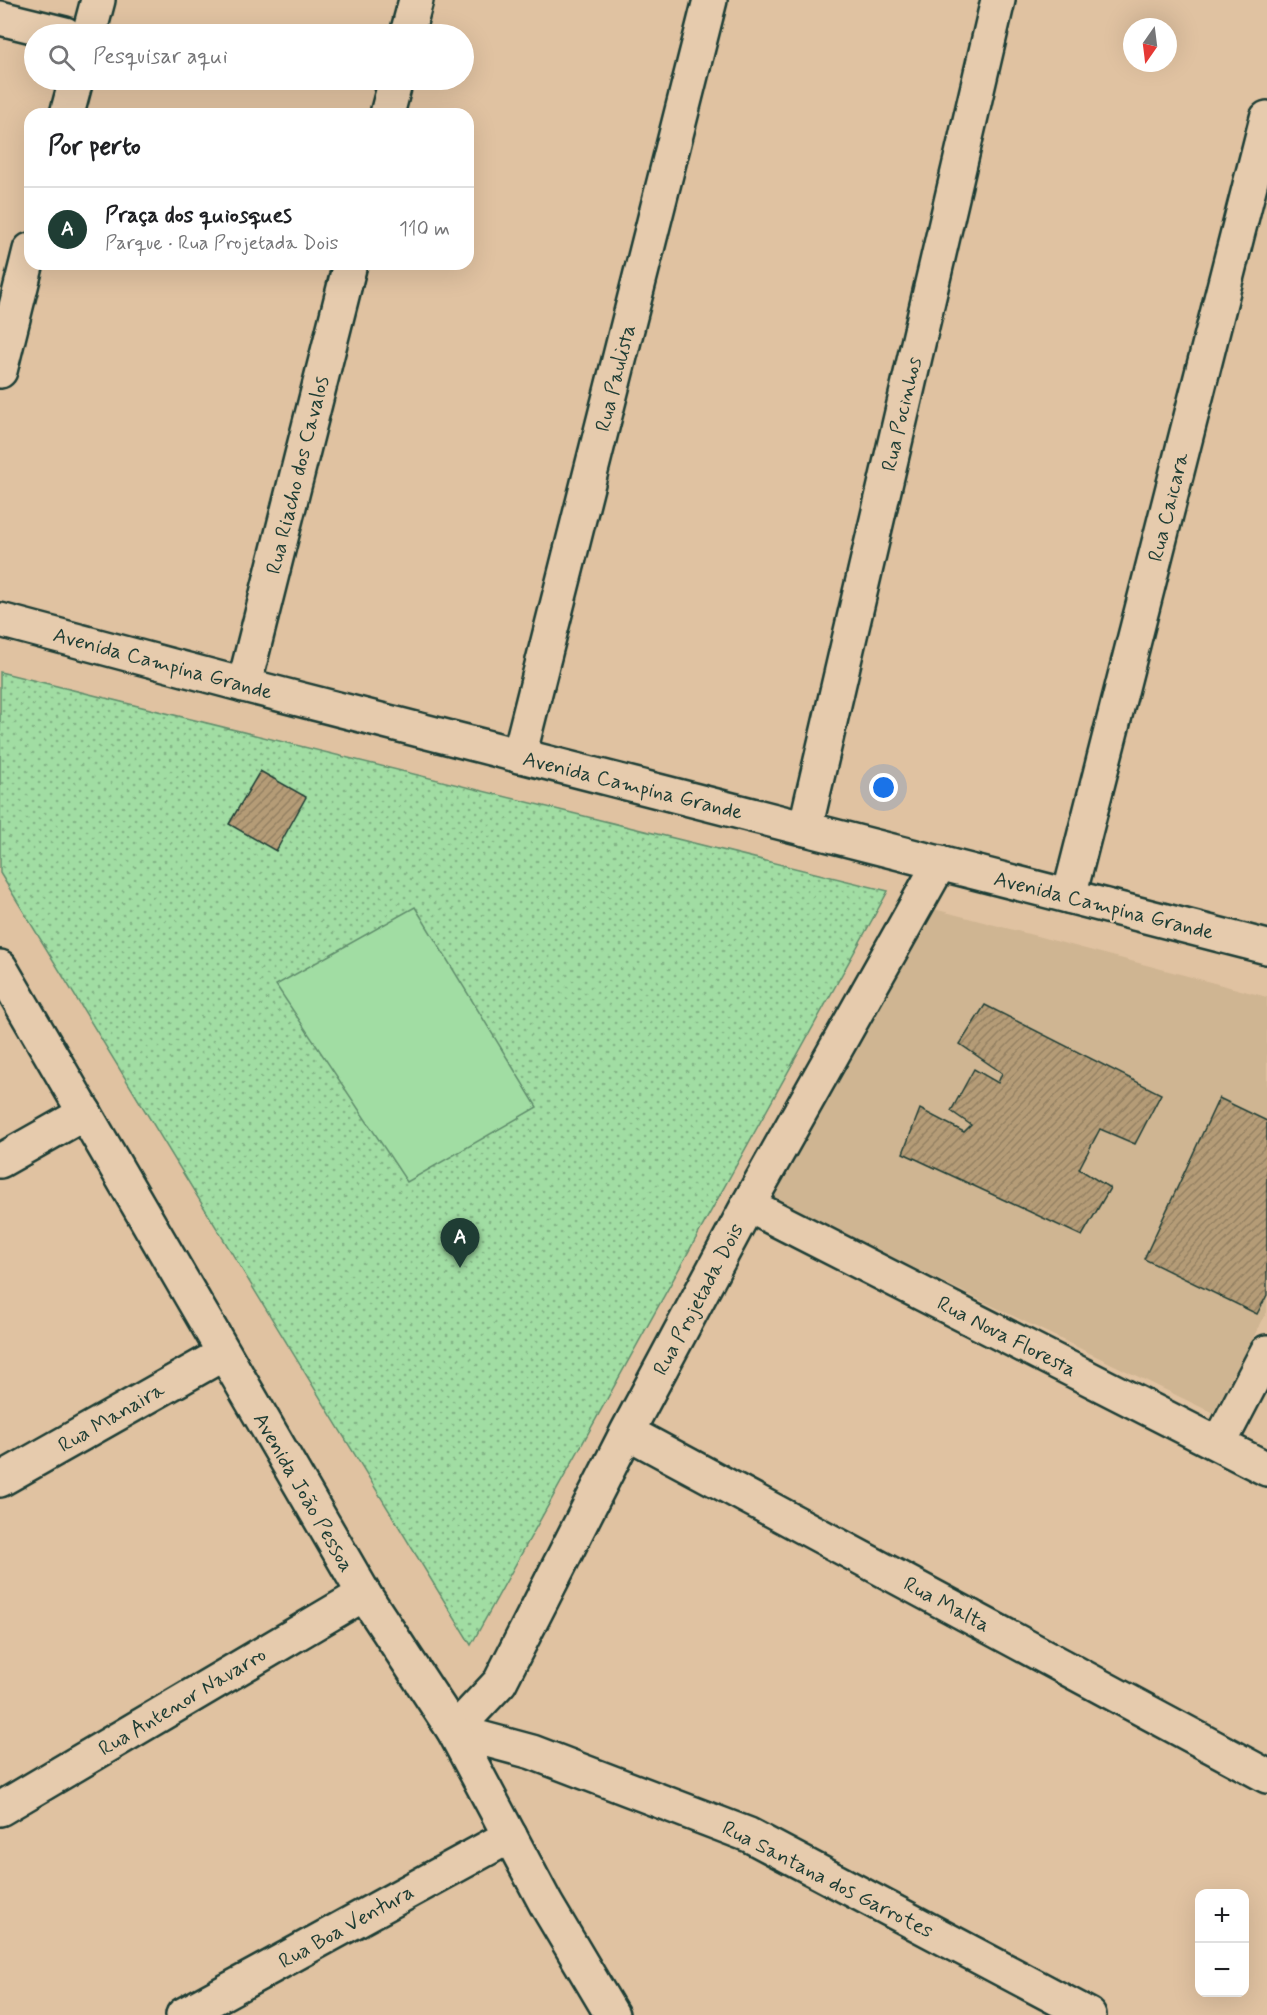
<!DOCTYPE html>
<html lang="pt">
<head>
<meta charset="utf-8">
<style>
  body { margin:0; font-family:Mynerve,sans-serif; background:#f2f2f2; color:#202124 }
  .controls { position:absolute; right:18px; bottom:18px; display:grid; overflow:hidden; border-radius:12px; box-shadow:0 6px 24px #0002 }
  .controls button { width:54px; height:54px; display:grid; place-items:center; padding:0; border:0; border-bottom:2px solid #e0e0e0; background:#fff; color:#202124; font:30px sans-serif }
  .compass { position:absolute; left:1123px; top:18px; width:54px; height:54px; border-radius:50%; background:#fff; box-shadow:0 6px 24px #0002; rotate:194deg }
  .you { position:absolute; left:884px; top:788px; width:21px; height:21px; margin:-15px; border:4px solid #fff; border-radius:50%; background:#1a73e8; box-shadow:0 0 0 9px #1a73e833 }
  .badge { display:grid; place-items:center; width:39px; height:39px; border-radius:50%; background:#1f3d34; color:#fff; font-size:20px; font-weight:700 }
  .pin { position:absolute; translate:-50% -50px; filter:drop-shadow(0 2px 3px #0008) }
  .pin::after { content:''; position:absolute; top:32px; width:21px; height:18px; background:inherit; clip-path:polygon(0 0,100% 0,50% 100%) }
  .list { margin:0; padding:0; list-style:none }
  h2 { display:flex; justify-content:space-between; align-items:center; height:78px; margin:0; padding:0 24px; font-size:26px }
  h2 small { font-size:20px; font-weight:400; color:#757577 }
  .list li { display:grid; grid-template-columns:39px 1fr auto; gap:18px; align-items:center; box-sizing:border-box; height:84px; padding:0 24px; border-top:2px solid #e0e0e0 }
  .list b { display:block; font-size:22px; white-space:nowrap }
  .list p { margin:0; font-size:20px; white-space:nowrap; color:#757577 }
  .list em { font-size:20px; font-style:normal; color:#757577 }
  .icon { flex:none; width:33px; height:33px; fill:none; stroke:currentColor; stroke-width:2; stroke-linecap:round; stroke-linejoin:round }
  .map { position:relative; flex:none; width:1267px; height:2015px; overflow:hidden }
  .search { position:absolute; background:#fff; box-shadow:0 6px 24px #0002; left:24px; top:24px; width:450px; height:66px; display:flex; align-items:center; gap:15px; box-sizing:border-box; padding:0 21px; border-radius:33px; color:#757577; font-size:22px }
  .panel { position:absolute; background:#fff; box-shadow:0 6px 24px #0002; left:24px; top:108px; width:450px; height:162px; border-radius:18px }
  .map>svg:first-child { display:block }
  .built { fill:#cfb592 }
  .green { fill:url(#green-dots); stroke:#608d6c; stroke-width:1.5 }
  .pitch { fill:#a1dda3; stroke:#608d6c; stroke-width:1.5 }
  .building { fill:url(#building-hatch); stroke:#1f3d34; stroke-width:1.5 }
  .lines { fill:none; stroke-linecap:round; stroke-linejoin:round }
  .street-casing { stroke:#1f3d34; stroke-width:38 }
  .secondary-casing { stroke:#1f3d34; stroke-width:38 }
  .street { stroke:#e6cbad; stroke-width:33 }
  .secondary { stroke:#e6cbad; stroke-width:33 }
  .labels { text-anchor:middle; stroke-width:4.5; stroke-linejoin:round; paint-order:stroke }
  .street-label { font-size:21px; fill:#1f3d34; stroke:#e6cbad }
</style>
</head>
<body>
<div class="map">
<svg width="1267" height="2015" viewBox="0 0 1267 2015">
  <defs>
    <pattern id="green-dots" width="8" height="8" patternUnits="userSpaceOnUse" patternTransform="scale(1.5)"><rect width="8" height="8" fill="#a1dda3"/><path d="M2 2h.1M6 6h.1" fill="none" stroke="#83b486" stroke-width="1.8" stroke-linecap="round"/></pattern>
    <pattern id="building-hatch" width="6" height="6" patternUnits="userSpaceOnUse" patternTransform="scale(1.5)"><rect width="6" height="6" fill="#b59c77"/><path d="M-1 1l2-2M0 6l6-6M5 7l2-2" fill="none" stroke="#938062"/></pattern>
  </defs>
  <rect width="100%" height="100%" fill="#e0c2a1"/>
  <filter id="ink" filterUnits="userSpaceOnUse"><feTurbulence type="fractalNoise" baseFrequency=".0167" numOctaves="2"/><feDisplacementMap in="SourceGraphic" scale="12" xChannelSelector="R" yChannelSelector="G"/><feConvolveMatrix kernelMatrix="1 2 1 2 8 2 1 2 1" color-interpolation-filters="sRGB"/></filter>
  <g filter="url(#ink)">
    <path class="built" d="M 934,909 L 1267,997 L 1267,1312 L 1213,1413 L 766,1196 Z"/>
    <path class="green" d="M 0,672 L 888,891 L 471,1645 L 0,873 Z"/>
    <path class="pitch" d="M 415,907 L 537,1107 L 407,1182 L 276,985 Z"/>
    <path class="building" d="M 260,771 L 306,797 L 276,851 L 229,824 Z
      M 985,1005 L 1161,1094 L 1135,1144 L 1100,1129 L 1079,1169 L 1110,1188 L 1082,1236 L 903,1153 L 920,1109 L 964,1132 L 971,1125 L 951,1111 L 974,1069 L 998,1083 L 1002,1073 L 960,1044 Z
      M 1219,1098 L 1267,1121 L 1267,1295 L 1257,1314 L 1144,1259 Z"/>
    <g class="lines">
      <g class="street-casing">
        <path id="street" d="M 0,18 L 65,34
          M 407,34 L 416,0
          M 387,114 L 396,80
          M 244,685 L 350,264
          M 519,756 L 710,0
          M 805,829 L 998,0
          M 940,863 L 748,1205 L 627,1432 L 500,1682 L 454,1731 L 532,1752 L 749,1835 L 1089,2015
          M 1069,896 L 1267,118
          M 0,1161 L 85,1113
          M 748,1205 L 1267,1469
          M 627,1432 L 1267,1776
          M 1219,1444 L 1267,1352
          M 0,1480 L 223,1354
          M 0,1809 L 364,1594
          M 183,2015 L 510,1836"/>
      </g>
      <g class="secondary-casing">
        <path id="secondary" d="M 89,34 L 98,0
          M 67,114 L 76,80
          M 0,371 L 30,250
          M 0,620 L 244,685 L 1267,947
          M 0,967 L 364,1594 L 454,1731 L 546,1904 L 612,2015"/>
      </g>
      <use href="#street" class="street"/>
      <use href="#secondary" class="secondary"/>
    </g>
  </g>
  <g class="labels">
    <g class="street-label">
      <text transform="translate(615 378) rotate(-76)" y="7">Rua Paulista</text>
      <text transform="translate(901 414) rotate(-77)" y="7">Rua Pocinhos</text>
      <text transform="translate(297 475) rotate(-76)" y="7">Rua Riacho dos Cavalos</text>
      <text transform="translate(1168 507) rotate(-76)" y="7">Rua Caicara</text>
      <text transform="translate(163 663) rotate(15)" y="7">Avenida Campina Grande</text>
      <text transform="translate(633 785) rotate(14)" y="7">Avenida Campina Grande</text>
      <text transform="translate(1104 905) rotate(14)" y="7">Avenida Campina Grande</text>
      <text transform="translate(698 1299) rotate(-62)" y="7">Rua Projetada Dois</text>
      <text transform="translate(1007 1336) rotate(27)" y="7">Rua Nova Floresta</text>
      <text transform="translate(111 1417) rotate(-30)" y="7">Rua Manaira</text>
      <text transform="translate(304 1492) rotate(60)" y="7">Avenida João Pessoa</text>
      <text transform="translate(947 1604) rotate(28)" y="7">Rua Malta</text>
      <text transform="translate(182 1701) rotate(-31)" y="7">Rua Antenor Navarro</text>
      <text transform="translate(828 1879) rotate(27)" y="7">Rua Santana dos Garrotes</text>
      <text transform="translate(346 1926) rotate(-29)" y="7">Rua Boa Ventura</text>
    </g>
  </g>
</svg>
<div class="controls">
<button>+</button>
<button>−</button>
</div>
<svg class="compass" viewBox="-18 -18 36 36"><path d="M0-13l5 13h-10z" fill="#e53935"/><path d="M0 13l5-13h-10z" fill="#757577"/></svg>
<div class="you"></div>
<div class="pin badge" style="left:460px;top:1268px">A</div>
<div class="search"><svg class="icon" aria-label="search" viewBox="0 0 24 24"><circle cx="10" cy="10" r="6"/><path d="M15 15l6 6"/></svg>Pesquisar aqui</div>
<section class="panel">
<h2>Por perto<small></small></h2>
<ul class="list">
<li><span class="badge">A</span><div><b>Praça dos quiosques</b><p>Parque · Rua Projetada Dois</p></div><em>110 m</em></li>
</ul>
</section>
</div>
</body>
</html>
